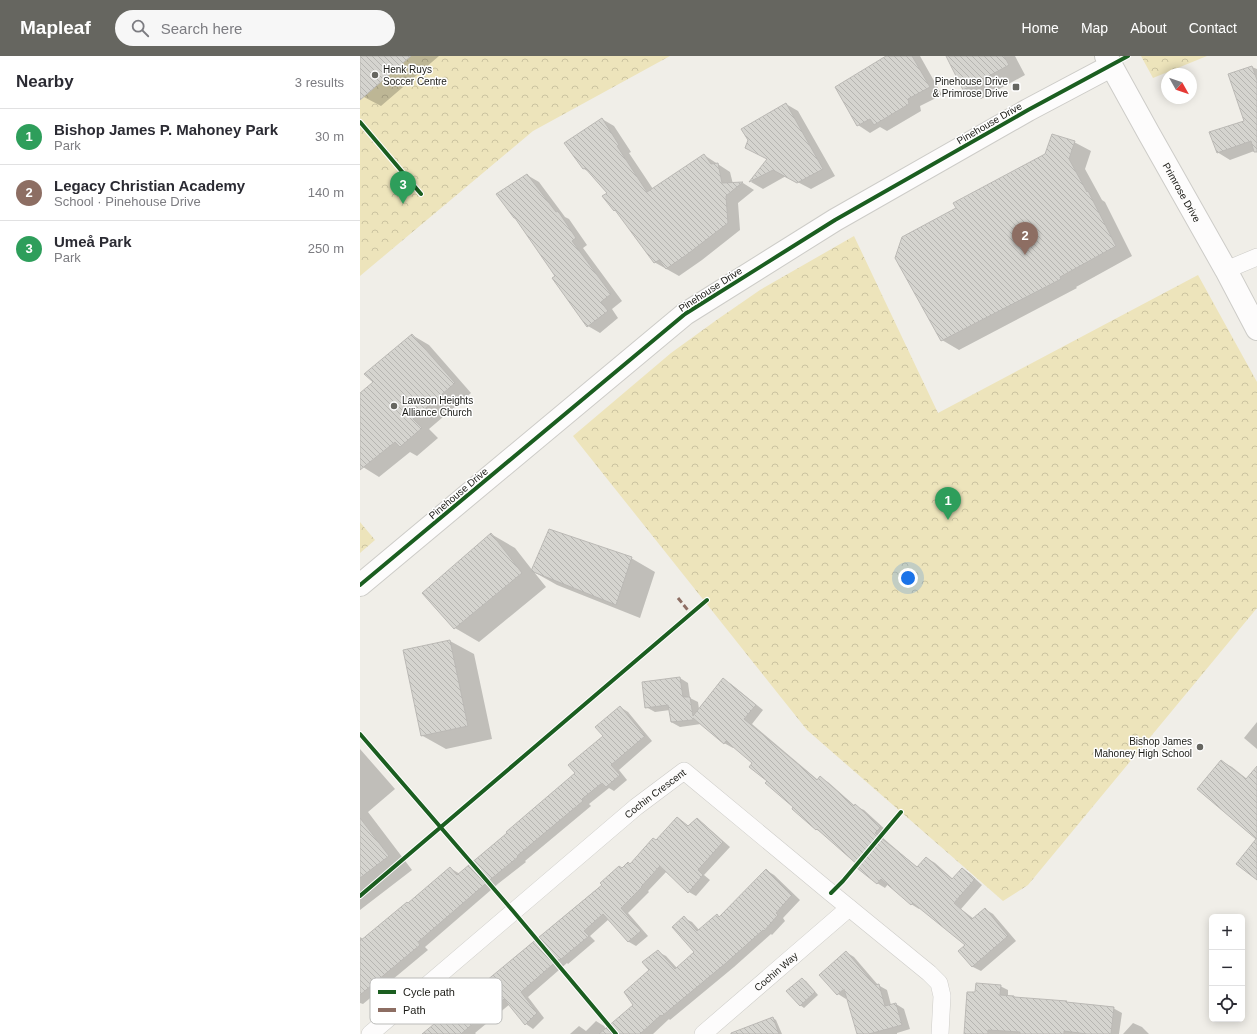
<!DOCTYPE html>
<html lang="en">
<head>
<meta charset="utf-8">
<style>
  body { margin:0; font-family:Helvetica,sans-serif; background:#f7f7f7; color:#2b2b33 }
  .controls { position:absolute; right:12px; bottom:12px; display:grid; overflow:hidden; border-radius:6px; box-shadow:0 2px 10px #0003 }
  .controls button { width:36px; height:36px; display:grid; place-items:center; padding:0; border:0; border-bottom:1px solid #e1e1e2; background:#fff; color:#2b2b33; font:20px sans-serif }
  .compass { position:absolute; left:801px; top:12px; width:36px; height:36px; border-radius:50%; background:#fff; box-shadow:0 2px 10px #0003; rotate:130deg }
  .you { position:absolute; left:548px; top:522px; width:14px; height:14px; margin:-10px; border:3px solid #fff; border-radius:50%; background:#1a73e8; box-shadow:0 0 0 6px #1a73e833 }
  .badge { display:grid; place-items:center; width:26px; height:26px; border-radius:50%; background:#666660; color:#fff; font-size:13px; font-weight:700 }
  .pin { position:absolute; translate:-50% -33px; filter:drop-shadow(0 1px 2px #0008) }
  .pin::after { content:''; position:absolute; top:21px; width:14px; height:12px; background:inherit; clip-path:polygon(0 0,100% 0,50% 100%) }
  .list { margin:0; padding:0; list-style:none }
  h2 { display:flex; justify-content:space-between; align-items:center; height:52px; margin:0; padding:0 16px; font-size:17px }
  h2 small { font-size:13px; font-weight:400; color:#7c7c81 }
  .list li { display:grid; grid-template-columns:26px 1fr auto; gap:12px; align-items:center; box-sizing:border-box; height:56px; padding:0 16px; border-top:1px solid #e1e1e2 }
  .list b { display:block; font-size:15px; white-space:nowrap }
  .list p { margin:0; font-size:13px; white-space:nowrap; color:#7c7c81 }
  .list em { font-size:13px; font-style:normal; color:#7c7c81 }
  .icon { flex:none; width:22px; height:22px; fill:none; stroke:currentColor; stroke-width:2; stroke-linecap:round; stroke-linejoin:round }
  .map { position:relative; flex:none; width:897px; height:978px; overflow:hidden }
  header { display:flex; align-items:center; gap:24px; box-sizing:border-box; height:56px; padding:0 20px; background:#666660; color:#fff }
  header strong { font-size:19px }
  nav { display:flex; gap:22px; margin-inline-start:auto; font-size:14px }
  .search { width:280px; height:36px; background:#f7f7f7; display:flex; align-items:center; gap:10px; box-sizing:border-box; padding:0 14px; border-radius:22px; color:#7c7c81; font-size:15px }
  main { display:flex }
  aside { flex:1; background:#fff }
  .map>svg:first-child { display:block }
  .park { fill:url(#park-crowns) }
  .shadow { fill:#0003 }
  .building { fill:url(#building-back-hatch); stroke:#bbb9b5 }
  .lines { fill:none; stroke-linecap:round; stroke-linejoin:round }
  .minor-casing { stroke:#cdccc8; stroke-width:18 }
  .tertiary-casing { stroke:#cdccc8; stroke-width:24 }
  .minor { stroke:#fdfcfc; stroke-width:17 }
  .tertiary { stroke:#fdfcfc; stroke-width:22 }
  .quiet { stroke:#8d6e63; stroke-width:3; stroke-dasharray:6 3; stroke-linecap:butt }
  .cycleway-casing { stroke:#fff; stroke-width:6 }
  .cycleway { stroke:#1b5e20; stroke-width:4 }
  .poi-dot { fill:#666660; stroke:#fff; stroke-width:1.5 }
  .labels { text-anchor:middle; stroke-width:3; stroke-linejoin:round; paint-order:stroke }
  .poi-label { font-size:10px; fill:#1c1c17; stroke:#fff; text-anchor:start }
  .street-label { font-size:10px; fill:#1c1c17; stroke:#fff }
  .key { fill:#fff; stroke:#bbbbb9; stroke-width:1 }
  .key-label { font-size:11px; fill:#1c1c17 }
</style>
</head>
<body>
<header>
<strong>Mapleaf</strong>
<div class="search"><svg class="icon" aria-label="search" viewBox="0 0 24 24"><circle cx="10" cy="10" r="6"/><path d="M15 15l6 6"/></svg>Search here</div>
<nav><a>Home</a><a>Map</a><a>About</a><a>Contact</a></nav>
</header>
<main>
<aside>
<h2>Nearby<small>3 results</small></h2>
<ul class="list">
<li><span class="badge" style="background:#2e9e5b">1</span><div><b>Bishop James P. Mahoney Park</b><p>Park</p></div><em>30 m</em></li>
<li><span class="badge" style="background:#8d6e63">2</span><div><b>Legacy Christian Academy</b><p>School · Pinehouse Drive</p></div><em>140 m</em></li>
<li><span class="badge" style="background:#2e9e5b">3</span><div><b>Umeå Park</b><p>Park</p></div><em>250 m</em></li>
</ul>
</aside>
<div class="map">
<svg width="897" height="978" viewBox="0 0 897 978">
  <defs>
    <pattern id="park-crowns" width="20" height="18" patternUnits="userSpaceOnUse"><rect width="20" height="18" fill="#ede4bb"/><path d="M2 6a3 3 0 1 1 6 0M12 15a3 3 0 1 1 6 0" fill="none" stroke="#cbc3a0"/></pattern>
    <pattern id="building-back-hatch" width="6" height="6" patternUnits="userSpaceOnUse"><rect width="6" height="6" fill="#d5d4cf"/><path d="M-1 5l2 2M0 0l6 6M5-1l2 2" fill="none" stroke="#b6b5b1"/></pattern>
  </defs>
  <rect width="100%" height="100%" fill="#f0eee8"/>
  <path class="park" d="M 0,0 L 310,0 L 173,75 L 0,220 Z
    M 781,0 L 847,0 L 793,22 Z
    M 494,180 L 578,357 L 838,219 L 897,326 L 897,552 L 668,829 L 643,845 L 447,674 L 213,380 L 311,297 L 358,263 L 400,234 Z
    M 0,466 L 15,484 L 0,497 Z"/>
  <path class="shadow" d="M 0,0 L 79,0 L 21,50 L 4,41 L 0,36 Z
    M 528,0 L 560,0 L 582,39 L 560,50 L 561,55 L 527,75 L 520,71 L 510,77 L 498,69 Z
    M 587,0 L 655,0 L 665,19 L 621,43 L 604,34 Z
    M 892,11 L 897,13 L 897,94 L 870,104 L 857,96 L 885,65 Z
    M 426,48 L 438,55 L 475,120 L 451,133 L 426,120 L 403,133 L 391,126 L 408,103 Z
    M 242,63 L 254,70 L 271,96 L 269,97 L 293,133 L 344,99 L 370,116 L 373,128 L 383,127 L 394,134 L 378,147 L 380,174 L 342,204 L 319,220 L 294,206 L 258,156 L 254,154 L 249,137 L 231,117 L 224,113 Z
    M 714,86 L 731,95 L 725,113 L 742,144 L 745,146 L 772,200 L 716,231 L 717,232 L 599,294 L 582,284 Z
    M 167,119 L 179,126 L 205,161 L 209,163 L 227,189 L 223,192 L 262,245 L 252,253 L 258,262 L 240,277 L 228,270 L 197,220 Z
    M 52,279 L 69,289 L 111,337 L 69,373 L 78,382 L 57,400 L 50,396 L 19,421 L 3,411 L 0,408 L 0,338 L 14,326 Z
    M 131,478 L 155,492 L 173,515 L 271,502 L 295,516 L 280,562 L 197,529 L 174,516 L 186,531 L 119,586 L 95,572 L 64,537 Z
    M 90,585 L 114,598 L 132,683 L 86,693 L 61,679 Z
    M 320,622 L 328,627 L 330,642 L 338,646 L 339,653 L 363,624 L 371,628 L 403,654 L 392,668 L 458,724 L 460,722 L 468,726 L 495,750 L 504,754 L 528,776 L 523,782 L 558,812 L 567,802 L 575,807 L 593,823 L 602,813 L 610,818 L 622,829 L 601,853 L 614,863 L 625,853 L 633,858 L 656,885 L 621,915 L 613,911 L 600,895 L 606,889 L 560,852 L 559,853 L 551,848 L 528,828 L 525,832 L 517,827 L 500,810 L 464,778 L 457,774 L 433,753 L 434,751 L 408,725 L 394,707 L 374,690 L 373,692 L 364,687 L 341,668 L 320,671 L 311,666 L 310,654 L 295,656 L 286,651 Z
    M 260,651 L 268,656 L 292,685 L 259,714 L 267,724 L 254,735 L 249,732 L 229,748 L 231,750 L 165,805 L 166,806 L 139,827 L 65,891 L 68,894 L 3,948 L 0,947 L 0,881 L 3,883 L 49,848 L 90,812 L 100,818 L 216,717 L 244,681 Z
    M 897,666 L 897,693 L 884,682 Z
    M 0,693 L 35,733 L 8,756 L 52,814 L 0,854 Z
    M 861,705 L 872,711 L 887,723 L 897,712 L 897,823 L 897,783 Z
    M 317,763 L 329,770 L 337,763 L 344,768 L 370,791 L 344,819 L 350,824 L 336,840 L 329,836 L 307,815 L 288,835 L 289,836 L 268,857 L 288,880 L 276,890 L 269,886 L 249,863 L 230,880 L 235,885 L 208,908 L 207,907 L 168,941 L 184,962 L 173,973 L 166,968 L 150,948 L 115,977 L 116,978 L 63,978 L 268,807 L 271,808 L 297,785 Z
    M 406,814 L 414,819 L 440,844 L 423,862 L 425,865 L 412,879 L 411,878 L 374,911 L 310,964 L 309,963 L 293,978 L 210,978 L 219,970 L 226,975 L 236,965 L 244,970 L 246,973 L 275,949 L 298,896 L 306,900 L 317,912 L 335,897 L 324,862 L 332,866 L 340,875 L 357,859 L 360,861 Z
    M 486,896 L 494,901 L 518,929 L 527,934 L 531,949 L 536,948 L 544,953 L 550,973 L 537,977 L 537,978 L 498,978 L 488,941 L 486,943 L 478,938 Z
    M 442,923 L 446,925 L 458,939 L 444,952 L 440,949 Z
    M 640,930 L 648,934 L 648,940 L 656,942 L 706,946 L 709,947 L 753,952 L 762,957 L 759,978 L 605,978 L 616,937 Z
    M 413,962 L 416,964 L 422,978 L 397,978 Z
    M 773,967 L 782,971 L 789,978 L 763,978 Z"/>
  <path class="building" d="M 0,0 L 51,0 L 0,44 Z
    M 526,0 L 552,0 L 570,31 L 548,43 L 549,48 L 514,69 L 510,63 L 497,70 L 475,31 Z
    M 586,0 L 644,0 L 649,9 L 603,34 Z
    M 892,10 L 897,24 L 897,96 L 894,96 L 891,85 L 857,97 L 849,76 L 884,65 L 868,18 Z
    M 426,47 L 463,113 L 437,127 L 413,114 L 389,126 L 407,103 L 385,92 L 388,84 L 381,73 Z
    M 242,62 L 259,89 L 257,90 L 287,136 L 344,98 L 351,108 L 358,107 L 362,127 L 383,126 L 366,140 L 368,167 L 329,197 L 306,213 L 299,204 L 294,207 L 255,154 L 254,155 L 242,140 L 247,137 L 225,112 L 223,113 L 204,87 Z
    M 692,78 L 715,85 L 709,103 L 727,136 L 728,135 L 756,190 L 700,221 L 701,223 L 581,285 L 535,202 L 542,181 L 596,152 L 593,147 L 685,98 Z
    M 167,118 L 196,156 L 198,155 L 216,182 L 212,185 L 251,238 L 241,246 L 248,255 L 227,271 L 192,222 L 195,220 L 155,162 L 154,162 L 136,138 Z
    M 52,278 L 95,327 L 53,363 L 62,372 L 40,391 L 35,386 L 0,414 L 0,337 L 13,326 L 4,318 Z
    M 189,473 L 272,501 L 256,549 L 171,515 Z
    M 131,477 L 162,517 L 94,573 L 62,537 Z
    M 90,584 L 108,670 L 61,680 L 43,594 Z
    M 320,621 L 323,641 L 330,641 L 333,660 L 363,622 L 396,649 L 384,663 L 457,724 L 460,720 L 494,750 L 495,748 L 521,771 L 515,777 L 557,811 L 566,801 L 592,823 L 602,812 L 615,823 L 594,847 L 612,863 L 625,852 L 648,880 L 612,911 L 598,895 L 605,889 L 553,847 L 551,849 L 521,823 L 517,828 L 497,812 L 499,810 L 457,773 L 456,774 L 432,753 L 433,751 L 405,727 L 407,725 L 389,711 L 392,707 L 366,685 L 364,688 L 333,662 L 333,664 L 311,666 L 308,649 L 285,652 L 282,626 Z
    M 260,650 L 285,680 L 251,709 L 260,719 L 246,731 L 242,727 L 222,743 L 223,745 L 157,800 L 158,801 L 131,823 L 58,886 L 60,889 L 0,939 L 0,885 L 47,846 L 48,847 L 90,811 L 97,819 L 147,777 L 146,776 L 215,717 L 208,709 L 243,680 L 235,671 Z
    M 861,704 L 886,723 L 897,710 L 897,824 L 876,808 L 896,783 L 837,733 Z
    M 317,761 L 328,770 L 337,762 L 363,786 L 338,814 L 343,819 L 328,837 L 300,810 L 281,831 L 282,831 L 261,852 L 281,875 L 268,886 L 243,858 L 224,875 L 229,880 L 200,904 L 199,903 L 161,936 L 177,957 L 165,969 L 144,943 L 124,960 L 123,959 L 101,978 L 62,978 L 242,829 L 240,827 L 259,810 L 262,812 L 268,806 L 270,808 L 293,782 L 296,784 Z
    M 0,762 L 29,800 L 0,822 Z
    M 406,813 L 432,839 L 416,857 L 418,859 L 404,875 L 403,874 L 366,907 L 302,960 L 301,959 L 280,978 L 239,978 L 273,949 L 264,936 L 289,914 L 282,906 L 298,894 L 315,913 L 334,896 L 312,871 L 324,860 L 337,875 L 357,858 L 359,861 Z
    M 486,895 L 515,929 L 519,928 L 525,950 L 536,947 L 542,969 L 509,978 L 497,978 L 484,933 L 477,939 L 459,919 Z
    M 442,922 L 455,936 L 440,950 L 426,935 Z
    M 616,927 L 641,929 L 640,939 L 654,940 L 654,941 L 707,945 L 706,946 L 754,951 L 751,978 L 727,978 L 704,975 L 704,978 L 660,978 L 660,976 L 628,974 L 628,978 L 604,978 L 607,936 L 615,936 Z
    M 413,961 L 419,978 L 371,978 L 371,977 Z"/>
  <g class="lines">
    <g class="minor-casing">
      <g id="minor">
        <path d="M 866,214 L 897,201"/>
        <path id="s1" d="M 10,978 L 276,751 L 324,715 L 471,837 L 569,917 L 579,927 L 582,940 L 580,978"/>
        <path id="s2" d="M 343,978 L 489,852"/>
      </g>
    </g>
    <g class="tertiary-casing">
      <g id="tertiary">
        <path id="s3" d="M 746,0 L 788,76 L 866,214 L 897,273"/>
        <path d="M 0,529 L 325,258 L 475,164 L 668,54 L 751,10"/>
      </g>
    </g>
    <use href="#minor" class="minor"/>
    <use href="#tertiary" class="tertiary"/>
    <path class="quiet" d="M 318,542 L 331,558"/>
    <g class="cycleway-casing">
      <path id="cycleway" d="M 0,66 L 61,138
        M 0,529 L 325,258 L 475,164 L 668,54 L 768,0
        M 0,678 L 153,855 L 256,978
        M 471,837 L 483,825 L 541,756
        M 0,840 L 347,544"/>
    </g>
    <use href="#cycleway" class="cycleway"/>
  </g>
  <g class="poi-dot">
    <circle cx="15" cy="19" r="4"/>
    <rect x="652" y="27" width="8" height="8" rx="2"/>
    <circle cx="34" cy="350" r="4"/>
    <circle cx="840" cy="691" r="4"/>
  </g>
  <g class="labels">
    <g class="poi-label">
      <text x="23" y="17">Henk Ruys<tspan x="23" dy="12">Soccer Centre</tspan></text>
      <text x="648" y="29" text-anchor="end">Pinehouse Drive<tspan x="648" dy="12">&amp; Primrose Drive</tspan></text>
      <text x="42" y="348">Lawson Heights<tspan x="42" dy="12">Alliance Church</tspan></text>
      <text x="832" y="689" text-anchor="end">Bishop James<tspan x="832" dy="12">Mahoney High School</tspan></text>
    </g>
    <g class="street-label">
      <text transform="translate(629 67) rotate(-30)" y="4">Pinehouse Drive</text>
      <text dy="4" stroke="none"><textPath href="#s3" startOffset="156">Primrose Drive</textPath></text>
      <text transform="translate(350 233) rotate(-33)" y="4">Pinehouse Drive</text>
      <text transform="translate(98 437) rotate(-40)" y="4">Pinehouse Drive</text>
      <text dy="4" stroke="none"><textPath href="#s1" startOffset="373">Cochin Crescent</textPath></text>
      <text dy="4" stroke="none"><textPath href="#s2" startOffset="96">Cochin Way</textPath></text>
    </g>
  </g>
  <rect x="10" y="922" width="132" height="46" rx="6" class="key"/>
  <rect x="18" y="934" width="18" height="4" fill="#1b5e20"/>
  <rect x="18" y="952" width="18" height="4" fill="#8d6e63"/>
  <g class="key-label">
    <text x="43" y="940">Cycle path</text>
    <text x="43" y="958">Path</text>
  </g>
</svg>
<div class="controls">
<button>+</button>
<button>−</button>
<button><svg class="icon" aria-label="locate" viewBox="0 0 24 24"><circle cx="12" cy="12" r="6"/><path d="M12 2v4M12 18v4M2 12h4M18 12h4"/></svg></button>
</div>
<svg class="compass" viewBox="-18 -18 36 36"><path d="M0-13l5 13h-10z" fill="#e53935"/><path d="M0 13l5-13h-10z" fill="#7c7c81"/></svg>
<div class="you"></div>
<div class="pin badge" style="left:588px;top:464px;background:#2e9e5b">1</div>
<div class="pin badge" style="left:665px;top:199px;background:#8d6e63">2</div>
<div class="pin badge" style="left:43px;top:148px;background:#2e9e5b">3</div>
</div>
</main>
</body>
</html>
